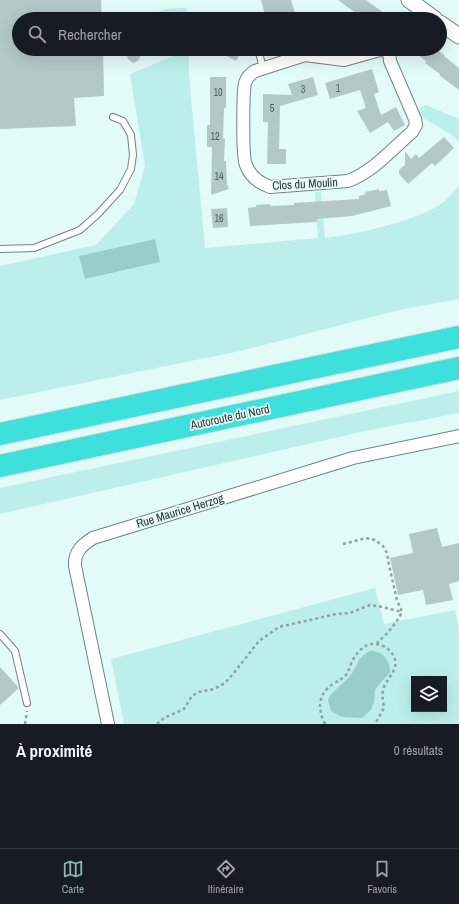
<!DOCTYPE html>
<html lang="fr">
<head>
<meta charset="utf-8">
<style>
  body { margin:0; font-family:"Archivo Narrow",sans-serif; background:#20242c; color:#f1f3f6 }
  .controls { position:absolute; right:12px; bottom:12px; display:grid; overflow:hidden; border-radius:0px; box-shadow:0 4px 16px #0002 }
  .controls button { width:36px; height:36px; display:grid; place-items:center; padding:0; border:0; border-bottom:1px solid #363941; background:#171b24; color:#f1f3f6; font:20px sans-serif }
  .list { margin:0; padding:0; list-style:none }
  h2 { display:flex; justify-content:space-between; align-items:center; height:52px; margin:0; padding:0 16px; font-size:17px }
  h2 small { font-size:13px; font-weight:400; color:#9ea1a6 }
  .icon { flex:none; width:22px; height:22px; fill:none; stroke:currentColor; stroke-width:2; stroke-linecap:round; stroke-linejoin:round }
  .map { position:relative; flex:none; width:459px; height:724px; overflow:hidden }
  .search { position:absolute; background:#171b24; box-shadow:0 4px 16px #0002; left:12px; right:12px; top:12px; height:44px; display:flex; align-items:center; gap:10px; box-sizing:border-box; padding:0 14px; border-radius:22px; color:#9ea1a6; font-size:15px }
  .sheet { height:124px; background:#171b24 }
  nav { display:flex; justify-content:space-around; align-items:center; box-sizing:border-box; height:56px; border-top:1px solid #363941; background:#171b24; font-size:11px; color:#9ea1a6 }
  nav a { display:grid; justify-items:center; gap:2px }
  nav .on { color:#8eb3b3 }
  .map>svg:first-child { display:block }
  .green { fill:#bcefec; fill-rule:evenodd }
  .water { fill:#9acdca }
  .building { fill:#b2c9c8 }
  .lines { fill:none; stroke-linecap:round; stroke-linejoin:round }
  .service-casing { stroke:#6f8483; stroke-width:8 }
  .minor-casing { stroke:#6f8483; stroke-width:14 }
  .tertiary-casing { stroke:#6f8483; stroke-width:17 }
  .motorway-casing { stroke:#d9dbdb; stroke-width:24 }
  .path { stroke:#90a1a0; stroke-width:2.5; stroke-dasharray:3 3; stroke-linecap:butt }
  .service { stroke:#fff; stroke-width:6 }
  .minor { stroke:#fff; stroke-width:12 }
  .tertiary { stroke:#fff; stroke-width:15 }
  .motorway { stroke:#3de0db; stroke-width:22 }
  .labels { text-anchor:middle; stroke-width:3.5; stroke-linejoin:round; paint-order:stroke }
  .number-label { font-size:10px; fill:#4e5a5a }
  .street-label { font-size:12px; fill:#2c3535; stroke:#e2faf8 }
</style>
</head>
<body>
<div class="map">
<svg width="459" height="724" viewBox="0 0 459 724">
  <rect width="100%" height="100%" fill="#e2faf8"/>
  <path class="green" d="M 187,8 L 188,19 L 137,19 L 166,9 Z
    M 171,49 L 189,49 L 189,75 L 205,248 L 318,238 L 315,192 L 321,192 L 325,238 C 357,234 407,223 436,207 C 445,203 452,193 459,186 L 459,299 L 399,310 L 240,351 L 0,400 L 0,266 L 96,245 L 134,204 L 145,166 L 130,74 L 173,56 ZM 154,239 L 160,262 L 85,279 L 80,256 Z
    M 426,105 L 459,119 L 459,143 L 452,135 L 423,118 L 419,108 Z
    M 459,391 L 459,413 L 365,431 L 0,514 L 0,488 Z
    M 375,588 L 384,624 L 455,610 L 459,629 L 459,724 L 124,724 L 111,659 ZM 414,679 L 444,679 L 444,709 L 414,709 Z"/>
  <path class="water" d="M 155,239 L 160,262 L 85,279 L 79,256 Z
    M 370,651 C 383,650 391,661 390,673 L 380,683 L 375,690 L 374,703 L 371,710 L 362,718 L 342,717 L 331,711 L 328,699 C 335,688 343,685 350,676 C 358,666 356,658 370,651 Z"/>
  <path class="building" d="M 0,0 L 101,0 L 102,19 L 19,19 L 19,49 L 103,49 L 104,96 L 74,98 L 76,126 L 0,129 Z
    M 261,0 L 291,0 L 297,19 L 266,19 Z
    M 338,0 L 366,0 L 392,19 L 364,19 Z
    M 125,49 L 144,49 L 138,61 L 133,63 L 128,59 Z
    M 213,49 L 242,49 L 236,61 Z
    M 410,49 L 437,49 L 444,55 L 444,56 L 459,68 L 459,90 L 439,75 L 440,74 L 425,63 L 426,61 Z
    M 372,69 L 379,92 L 374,94 L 381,115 L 396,107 L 405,125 L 394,131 L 388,122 L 370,133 L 357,111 L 366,108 L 360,90 L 330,99 L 325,83 Z
    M 210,77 L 226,77 L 226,108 L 224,108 L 223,138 L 225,139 L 224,161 L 226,161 L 227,184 L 229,189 L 211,195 L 212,147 L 207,147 L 207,125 L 210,125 Z
    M 313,77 L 318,95 L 280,106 L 279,149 L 286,149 L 286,164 L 267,164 L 268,122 L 263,122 L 263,94 L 292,95 L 288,84 Z
    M 444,137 L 454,148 L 435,166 L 432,163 L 408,184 L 399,174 L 399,170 L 405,165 L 405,151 L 411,159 L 416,154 L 419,158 Z
    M 379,189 L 379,191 L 387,190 L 391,206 L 352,216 L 317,219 L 317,222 L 250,226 L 248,208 L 256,207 L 256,205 L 270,204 L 270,206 L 294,205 L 294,203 L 359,199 L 359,196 L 366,194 L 365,192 Z
    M 227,208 L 228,227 L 213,228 L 211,209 Z
    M 437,528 L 442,547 L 459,543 L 459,581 L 449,584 L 453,600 L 426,605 L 423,590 L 398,595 L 390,558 L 413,553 L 409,534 Z
    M 0,667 L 19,688 L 0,705 Z"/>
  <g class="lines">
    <g class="service-casing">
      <path id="service" d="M 249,17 L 249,19
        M 258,49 L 263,68
        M 0,249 L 34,248 L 80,230 L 98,214 L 120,190 L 131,169 L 133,155 L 131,135 L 123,121 L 113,117
        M 0,634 L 15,651 L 27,703"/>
    </g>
    <g class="minor-casing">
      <path id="minor" d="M 415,19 L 422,10
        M 389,51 L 380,50 L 344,60 L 305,55 L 255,71 C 250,74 247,77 245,83 C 243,92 242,157 246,165 C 250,176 259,183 270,187 L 348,181 C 373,172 392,149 412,132 L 416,125 L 415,119 L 390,61 L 389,51 L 391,49
        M 108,724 L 75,566 C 74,552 82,545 93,538 L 353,458 L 459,436"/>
    </g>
    <g class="tertiary-casing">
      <path id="tertiary" d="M 409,0 L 435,19
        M 440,23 L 459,36"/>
    </g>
    <g class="motorway-casing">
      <path id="motorway" d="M 0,434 L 459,337
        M 0,466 L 459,368"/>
    </g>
    <path class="path" d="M 343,544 L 366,538 L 375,540 L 383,546 L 387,553 L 389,565 L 397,600 L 402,612 C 396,624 387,634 377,643
      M 25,724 L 27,711
      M 157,724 L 164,718 L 184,709 L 192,696 L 199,692 L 214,689 L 225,683 L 233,674 L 259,641 L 279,627 L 336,614 L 350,613 L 370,605 L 378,606 L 402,612
      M 325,724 C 317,708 318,694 333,684 C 338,681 342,679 346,675 C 349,671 349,668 351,664 C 357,650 368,639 383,646 C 388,648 392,652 394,657 C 400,670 386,678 383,690 C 382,696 383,702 384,708 L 375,724"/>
    <use href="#service" class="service"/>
    <use href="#minor" class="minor"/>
    <use href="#tertiary" class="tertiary"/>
    <use href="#motorway" class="motorway"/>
  </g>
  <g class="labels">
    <g class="number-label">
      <text x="338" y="92">1</text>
      <text x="303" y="93">3</text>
      <text x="218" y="96">10</text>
      <text x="272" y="112">5</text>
      <text x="215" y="140">12</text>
      <text x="219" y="180">14</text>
      <text x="219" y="222">16</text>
    </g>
    <g class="street-label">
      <text transform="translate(305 184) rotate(-3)" y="4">Clos du Moulin</text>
      <text transform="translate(230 417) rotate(-12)" y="4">Autoroute du Nord</text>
      <text transform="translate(180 511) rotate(-17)" y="4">Rue Maurice Herzog</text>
    </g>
  </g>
</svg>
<div class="controls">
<button><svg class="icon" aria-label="layers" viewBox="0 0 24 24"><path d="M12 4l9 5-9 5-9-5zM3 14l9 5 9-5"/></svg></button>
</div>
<div class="search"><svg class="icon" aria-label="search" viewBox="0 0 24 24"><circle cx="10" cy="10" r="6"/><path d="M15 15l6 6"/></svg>Rechercher</div>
</div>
<section class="sheet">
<h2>À proximité<small>0 résultats</small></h2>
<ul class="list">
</ul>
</section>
<nav>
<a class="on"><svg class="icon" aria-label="map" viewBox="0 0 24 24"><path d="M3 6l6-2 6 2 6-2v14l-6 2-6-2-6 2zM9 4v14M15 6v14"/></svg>Carte</a>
<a><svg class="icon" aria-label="directions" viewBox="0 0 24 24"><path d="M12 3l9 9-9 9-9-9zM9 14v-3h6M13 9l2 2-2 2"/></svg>Itinéraire</a>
<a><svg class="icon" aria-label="saved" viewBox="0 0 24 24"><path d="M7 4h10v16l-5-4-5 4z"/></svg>Favoris</a>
</nav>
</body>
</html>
